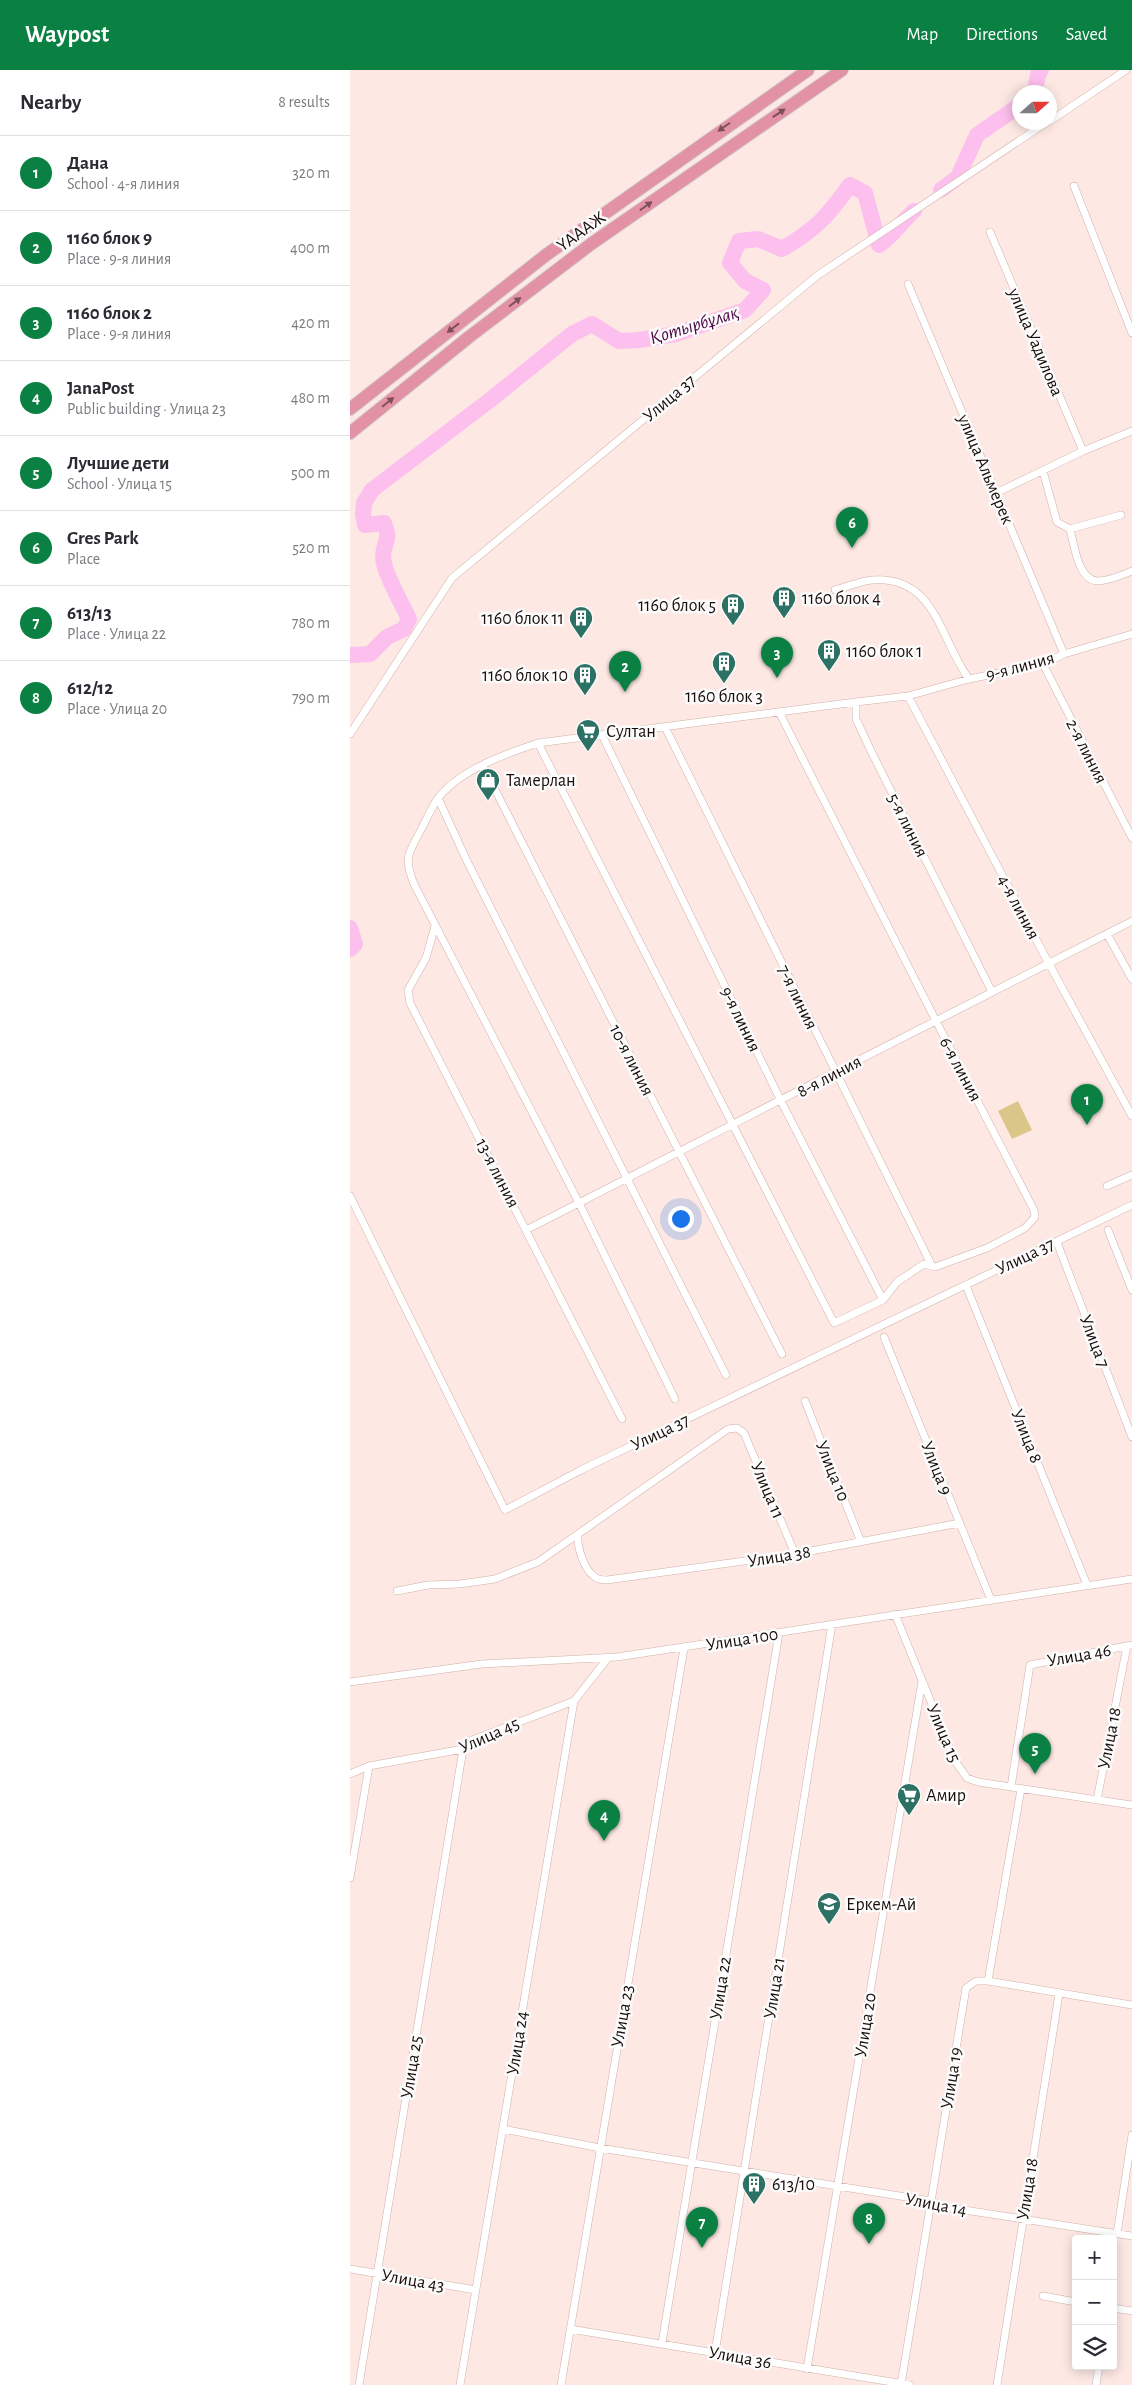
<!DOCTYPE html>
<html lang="en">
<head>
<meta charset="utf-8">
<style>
  body { margin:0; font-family:"Alegreya Sans",sans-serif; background:#f7f7f7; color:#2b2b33 }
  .controls { position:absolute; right:15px; bottom:15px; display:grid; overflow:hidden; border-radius:5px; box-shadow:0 2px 12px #0003 }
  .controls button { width:45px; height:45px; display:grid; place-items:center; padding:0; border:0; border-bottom:1px solid #e1e1e2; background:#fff; color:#2b2b33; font:25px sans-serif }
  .compass { position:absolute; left:662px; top:15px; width:45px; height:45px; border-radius:50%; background:#fff; box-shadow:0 2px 12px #0003; rotate:69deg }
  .you { position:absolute; left:330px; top:1148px; width:18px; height:18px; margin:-12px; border:4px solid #fff; border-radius:50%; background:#1a73e8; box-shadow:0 0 0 8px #1a73e833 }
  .badge { display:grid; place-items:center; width:32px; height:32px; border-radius:50%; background:#0b8043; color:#fff; font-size:16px; font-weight:700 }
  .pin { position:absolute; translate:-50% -41px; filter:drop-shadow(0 1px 2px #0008) }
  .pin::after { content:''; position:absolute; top:26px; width:18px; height:15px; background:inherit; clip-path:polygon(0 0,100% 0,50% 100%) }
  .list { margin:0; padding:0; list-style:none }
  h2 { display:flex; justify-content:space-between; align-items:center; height:65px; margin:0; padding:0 20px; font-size:21px }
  h2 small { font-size:16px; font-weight:400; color:#7c7c81 }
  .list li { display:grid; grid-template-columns:32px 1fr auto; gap:15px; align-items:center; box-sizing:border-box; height:75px; padding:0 20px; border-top:1px solid #e1e1e2 }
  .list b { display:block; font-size:19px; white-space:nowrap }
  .list p { margin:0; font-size:16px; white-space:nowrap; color:#7c7c81 }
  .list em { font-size:16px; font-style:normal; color:#7c7c81 }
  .icon { flex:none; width:28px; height:28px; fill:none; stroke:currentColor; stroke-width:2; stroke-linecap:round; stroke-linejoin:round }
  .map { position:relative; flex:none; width:782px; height:2315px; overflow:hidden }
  header { display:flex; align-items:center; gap:30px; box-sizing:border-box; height:70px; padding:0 25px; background:#0b8043; color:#fff }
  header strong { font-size:24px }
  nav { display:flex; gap:28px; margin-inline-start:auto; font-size:18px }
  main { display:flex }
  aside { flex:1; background:#fff }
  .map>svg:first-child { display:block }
  .garden { fill:#dbc689 }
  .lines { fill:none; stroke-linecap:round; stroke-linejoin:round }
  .river { stroke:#fdc0ee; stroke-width:16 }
  .minor-casing { stroke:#d1b0a9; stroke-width:8 }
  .motorway-casing { stroke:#d1cfce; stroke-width:14 }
  .minor { stroke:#fff; stroke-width:7 }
  .motorway { stroke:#e391a5; stroke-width:12 }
  .oneway { fill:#7e4f58 }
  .labels { text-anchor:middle; stroke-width:5; stroke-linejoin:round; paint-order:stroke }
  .street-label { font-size:18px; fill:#180d0a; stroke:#fbfbfb }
  .poi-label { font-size:18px; fill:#180d0a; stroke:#fbfbfb; text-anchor:start }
  .water-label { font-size:19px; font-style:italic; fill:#4b0442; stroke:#fbfbfb }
</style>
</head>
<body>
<header>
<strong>Waypost</strong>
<nav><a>Map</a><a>Directions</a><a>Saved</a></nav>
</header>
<main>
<aside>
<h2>Nearby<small>8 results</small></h2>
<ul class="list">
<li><span class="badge">1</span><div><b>Дана</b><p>School · 4-я линия</p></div><em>320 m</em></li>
<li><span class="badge">2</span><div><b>1160 блок 9</b><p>Place · 9-я линия</p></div><em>400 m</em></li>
<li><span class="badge">3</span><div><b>1160 блок 2</b><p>Place · 9-я линия</p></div><em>420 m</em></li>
<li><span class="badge">4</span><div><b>JanaPost</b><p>Public building · Улица 23</p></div><em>480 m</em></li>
<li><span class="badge">5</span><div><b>Лучшие дети</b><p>School · Улица 15</p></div><em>500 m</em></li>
<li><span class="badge">6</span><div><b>Gres Park</b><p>Place</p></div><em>520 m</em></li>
<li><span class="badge">7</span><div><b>613/13</b><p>Place · Улица 22</p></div><em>780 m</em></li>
<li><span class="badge">8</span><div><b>612/12</b><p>Place · Улица 20</p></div><em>790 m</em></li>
</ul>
</aside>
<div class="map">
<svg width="782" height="2315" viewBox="0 0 782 2315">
  <rect width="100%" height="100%" fill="#fde8e4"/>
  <path class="garden" d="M 668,1031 L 682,1060 L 662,1069 L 648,1041 Z"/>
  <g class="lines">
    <path class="river" d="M 685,22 L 688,4 L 691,0
      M 591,120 L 608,107 L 627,65 L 670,35
      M 0,585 L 20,584 L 37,567 L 54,559 L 59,549 C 53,536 33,501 33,487 C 33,471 42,472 34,453 L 15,455 L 13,445 L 14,433 L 22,420 L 140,330 L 222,264 L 242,254 L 269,271 L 289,270 L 326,264 L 395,240 L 413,220 L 395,211 L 380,193 L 389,171 L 408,169 L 432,179 C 465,160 478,146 500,115 L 515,123 L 529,175 C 543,166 551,152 564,141
      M 0,858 L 5,874 L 0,879"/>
    <g class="minor-casing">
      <path id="minor" d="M 700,51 L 776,0
        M 724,116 L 782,263
        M 640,162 L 733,381
        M 558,214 L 714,584
        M 693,401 L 707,452 L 720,459 C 724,474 728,511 748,511 C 759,511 772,505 782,501
        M 646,423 L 733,381 L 782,361
        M 720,459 L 771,445
        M 485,520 C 497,517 510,511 522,510 C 586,505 590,570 619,609
        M 693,594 L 782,768
        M 558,626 L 698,892 L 782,1046
        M 315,657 L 582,1196
        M 0,664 L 102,508 L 468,205 L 697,52
        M 252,665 L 431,1031 L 533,1230
        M 188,673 L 484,1253 L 533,1230 L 547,1212 L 574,1194 L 585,1197 L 637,1178 L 675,1158 L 685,1147 L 684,1140 L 585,949 L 429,642
        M 133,696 L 432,1284
        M 88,728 L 116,789 L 376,1305
        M 85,856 L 76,888 L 58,920 L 60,933 L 272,1349
        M 757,864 L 782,909
        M 642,922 L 522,683 L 506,649 L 506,632 L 558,626 L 619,609 L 693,594 L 714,584 L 782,564
        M 757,1116 L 782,1105
        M 0,1126 L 155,1440 L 231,1400 L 782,1135
        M 176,1160 C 378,1057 579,953 782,851
        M 758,1160 L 782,1220
        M 708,1175 L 782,1367
        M 617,1218 L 737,1515
        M 534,1267 L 641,1530
        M 325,1329 L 229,1133 L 64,814 C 53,786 59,783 72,758 C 77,748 82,736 89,727 C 112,699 155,684 188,673 L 506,632
        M 455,1331 L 511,1472
        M 228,1465 C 227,1477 234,1500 245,1507 C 248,1510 253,1510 257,1510 L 445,1484 L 610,1453
        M 47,1521 L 78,1515 L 110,1514 L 145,1509 L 188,1492 L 378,1359 L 387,1358 L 394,1363 L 445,1484
        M 545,1544 L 605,1691 L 617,1708 L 628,1712 L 782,1735
        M 0,1612 L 132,1594 L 267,1587 L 782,1509
        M 0,1704 L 19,1696 L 113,1679 L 122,1670 L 224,1631 L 258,1588
        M 661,1717 L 680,1595 L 782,1575
        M 747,1730 L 777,1576
        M 0,1808 L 19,1696
        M 638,1911 L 782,1935
        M 153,2059 L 250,2078 L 581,2131 L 595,2137 L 782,2166
        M 767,2164 L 782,2065
        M 0,2199 L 126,2220
        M 693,2226 L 726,2232
        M 763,2238 L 782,2241
        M 220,2259 L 560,2315
        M 312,2273 L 429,1563
        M 365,2283 L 482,1554
        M 457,2299 L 572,1611
        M 9,2315 L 113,1679
        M 110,2315 L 224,1631
        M 211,2315 L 334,1578
        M 551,2315 L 616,1918 L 626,1911 L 638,1911 L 671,1719
        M 647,2315 L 709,1924
        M 746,2315 L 749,2296"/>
    </g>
    <g class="motorway-casing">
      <path id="motorway" d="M 0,339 L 196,185 L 458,0
        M 0,363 L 119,267 L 241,174 L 492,0"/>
    </g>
    <use href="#minor" class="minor"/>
    <use href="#motorway" class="motorway"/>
  </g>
  <defs><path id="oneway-solid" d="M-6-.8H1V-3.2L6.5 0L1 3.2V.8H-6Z" transform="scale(1.25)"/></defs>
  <g class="oneway">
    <use href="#oneway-solid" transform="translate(429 43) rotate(-34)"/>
    <use href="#oneway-solid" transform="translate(374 57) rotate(145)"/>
    <use href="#oneway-solid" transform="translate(296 136) rotate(-35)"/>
    <use href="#oneway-solid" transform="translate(165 232) rotate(-37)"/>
    <use href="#oneway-solid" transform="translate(103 258) rotate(142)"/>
    <use href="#oneway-solid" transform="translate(38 332) rotate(-39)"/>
  </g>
  <defs>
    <g id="building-pin" transform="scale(1.25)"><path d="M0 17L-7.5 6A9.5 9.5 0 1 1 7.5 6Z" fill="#2c7164" stroke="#fbfbfb"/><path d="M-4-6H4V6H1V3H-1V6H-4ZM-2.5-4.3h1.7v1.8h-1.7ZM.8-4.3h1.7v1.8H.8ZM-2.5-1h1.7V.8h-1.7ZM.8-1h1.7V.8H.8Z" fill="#fff"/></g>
    <g id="supermarket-pin" transform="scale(1.25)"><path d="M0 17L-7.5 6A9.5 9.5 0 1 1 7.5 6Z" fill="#2c7164" stroke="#fbfbfb"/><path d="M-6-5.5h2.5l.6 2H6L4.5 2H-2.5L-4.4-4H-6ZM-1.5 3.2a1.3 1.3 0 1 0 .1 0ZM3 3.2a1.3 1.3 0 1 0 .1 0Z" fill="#fff"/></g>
    <g id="shop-pin" transform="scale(1.25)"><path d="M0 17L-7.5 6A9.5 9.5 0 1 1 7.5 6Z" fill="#2c7164" stroke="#fbfbfb"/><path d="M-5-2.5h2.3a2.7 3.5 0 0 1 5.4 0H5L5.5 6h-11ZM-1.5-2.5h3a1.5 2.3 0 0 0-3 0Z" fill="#fff"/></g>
    <g id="school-pin" transform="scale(1.25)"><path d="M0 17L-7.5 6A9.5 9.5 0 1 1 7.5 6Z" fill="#2c7164" stroke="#fbfbfb"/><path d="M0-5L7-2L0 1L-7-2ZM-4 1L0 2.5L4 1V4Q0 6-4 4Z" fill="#fff"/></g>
  </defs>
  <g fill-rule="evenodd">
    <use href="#building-pin" x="434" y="528"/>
    <use href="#building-pin" x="383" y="535"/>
    <use href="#building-pin" x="231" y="548"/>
    <use href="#building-pin" x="479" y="581"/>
    <use href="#building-pin" x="374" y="593"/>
    <use href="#building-pin" x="235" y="605"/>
    <use href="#supermarket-pin" x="238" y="661"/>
    <use href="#shop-pin" x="138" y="710"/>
    <use href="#supermarket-pin" x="559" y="1725"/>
    <use href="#school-pin" x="479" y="1834"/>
    <use href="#building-pin" x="404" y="2114"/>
  </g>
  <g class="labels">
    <g class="street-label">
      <text transform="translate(231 161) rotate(-36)" y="6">ҮАААЖ</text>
      <text transform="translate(686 272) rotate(67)" y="6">улица Уадилова</text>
      <text transform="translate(319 328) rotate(-40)" y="6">Улица 37</text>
      <text transform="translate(636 399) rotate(67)" y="6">улица Альмерек</text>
      <text transform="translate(670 596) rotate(-15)" y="6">9-я линия</text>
      <text transform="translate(737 681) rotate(63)" y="6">2-я линия</text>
      <text transform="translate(558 755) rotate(63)" y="6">5-я линия</text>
      <text transform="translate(669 837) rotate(62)" y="6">4-я линия</text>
      <text transform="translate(448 927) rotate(64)" y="6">7-я линия</text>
      <text transform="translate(391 949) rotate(64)" y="6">9-я линия</text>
      <text transform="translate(282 990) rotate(63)" y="6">10-я линия</text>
      <text transform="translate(611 999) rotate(62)" y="6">6-я линия</text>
      <text transform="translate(479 1006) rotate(-28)" y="6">8-я линия</text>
      <text transform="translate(148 1103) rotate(63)" y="6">13-я линия</text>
      <text transform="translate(675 1186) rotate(-26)" y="6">Улица 37</text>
      <text transform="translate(745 1271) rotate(69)" y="6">Улица 7</text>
      <text transform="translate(310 1362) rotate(-26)" y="6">Улица 37</text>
      <text transform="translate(677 1366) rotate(68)" y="6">Улица 8</text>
      <text transform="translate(587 1398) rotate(68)" y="6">Улица 9</text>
      <text transform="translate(483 1401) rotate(68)" y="6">Улица 10</text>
      <text transform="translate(418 1420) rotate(67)" y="6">Улица 11</text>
      <text transform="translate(429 1486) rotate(-9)" y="6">Улица 38</text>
      <text transform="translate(392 1569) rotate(-9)" y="6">Улица 100</text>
      <text transform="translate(729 1585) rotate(-10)" y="6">Улица 46</text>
      <text transform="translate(594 1663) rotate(67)" y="6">Улица 15</text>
      <text transform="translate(139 1665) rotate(-24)" y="6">Улица 45</text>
      <text transform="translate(759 1668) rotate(-79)" y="6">Улица 18</text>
      <text transform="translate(370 1918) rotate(-81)" y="6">Улица 22</text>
      <text transform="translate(424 1918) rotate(-81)" y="6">Улица 21</text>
      <text transform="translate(272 1946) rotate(-80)" y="6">Улица 23</text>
      <text transform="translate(515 1955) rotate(-81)" y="6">Улица 20</text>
      <text transform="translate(167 1973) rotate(-81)" y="6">Улица 24</text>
      <text transform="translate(61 1997) rotate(-81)" y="6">Улица 25</text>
      <text transform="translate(601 2008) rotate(-81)" y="6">Улица 19</text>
      <text transform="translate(677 2119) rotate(-81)" y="6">Улица 18</text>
      <text transform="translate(586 2134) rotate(11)" y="6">Улица 14</text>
      <text transform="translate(63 2210) rotate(10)" y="6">Улица 43</text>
      <text transform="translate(390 2287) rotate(10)" y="6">Улица 36</text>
    </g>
    <g class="poi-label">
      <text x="452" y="534">1160 блок 4</text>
      <text x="366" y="541" text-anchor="end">1160 блок 5</text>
      <text x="214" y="554" text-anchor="end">1160 блок 11</text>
      <text x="496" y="587">1160 блок 1</text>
      <text x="218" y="611" text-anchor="end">1160 блок 10</text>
      <text x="374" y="632" text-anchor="middle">1160 блок 3</text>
      <text x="256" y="667">Султан</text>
      <text x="156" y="716">Тамерлан</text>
      <text x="576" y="1731">Амир</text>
      <text x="496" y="1840">Еркем-Ай</text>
      <text x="422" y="2120">613/10</text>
    </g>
    <g class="water-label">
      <text transform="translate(344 254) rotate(-17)" y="7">Қотырбұлақ</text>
    </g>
  </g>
</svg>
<div class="controls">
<button>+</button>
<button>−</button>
<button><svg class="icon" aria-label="layers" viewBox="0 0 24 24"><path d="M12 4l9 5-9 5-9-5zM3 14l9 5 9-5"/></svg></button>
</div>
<svg class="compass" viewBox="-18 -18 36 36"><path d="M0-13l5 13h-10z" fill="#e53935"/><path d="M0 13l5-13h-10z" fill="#7c7c81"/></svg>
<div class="you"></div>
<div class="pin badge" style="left:737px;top:1055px">1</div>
<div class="pin badge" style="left:275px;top:622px">2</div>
<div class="pin badge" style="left:427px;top:608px">3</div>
<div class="pin badge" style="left:254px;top:1771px">4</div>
<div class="pin badge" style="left:685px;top:1704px">5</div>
<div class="pin badge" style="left:502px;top:478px">6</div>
<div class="pin badge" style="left:352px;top:2178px">7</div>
<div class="pin badge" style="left:519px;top:2174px">8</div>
</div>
</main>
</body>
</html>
